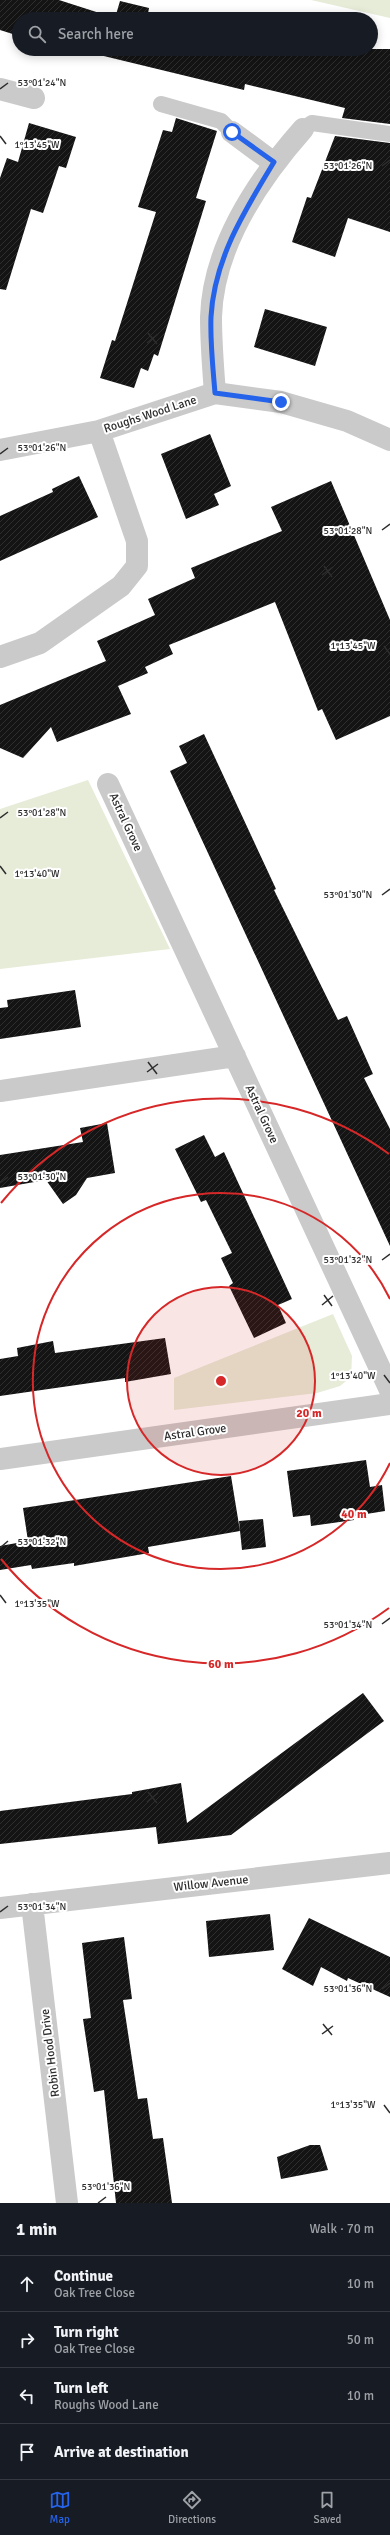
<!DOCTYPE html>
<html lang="en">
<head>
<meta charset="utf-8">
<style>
  body { margin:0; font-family:Signika,sans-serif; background:#242831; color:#f1f3f6 }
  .stop { position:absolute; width:12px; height:12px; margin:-9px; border:3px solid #2563eb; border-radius:50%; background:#fff }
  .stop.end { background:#2563eb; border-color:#fff; box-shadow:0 1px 4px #0008 }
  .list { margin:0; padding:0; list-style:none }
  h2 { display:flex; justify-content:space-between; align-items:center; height:52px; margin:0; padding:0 16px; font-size:17px }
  h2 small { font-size:13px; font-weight:400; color:#9ea1a6 }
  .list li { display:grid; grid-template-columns:26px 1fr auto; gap:12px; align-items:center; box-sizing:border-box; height:56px; padding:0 16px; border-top:1px solid #363941 }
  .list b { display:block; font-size:15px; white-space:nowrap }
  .list p { margin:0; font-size:13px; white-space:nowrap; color:#9ea1a6 }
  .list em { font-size:13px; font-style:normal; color:#9ea1a6 }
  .icon { flex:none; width:22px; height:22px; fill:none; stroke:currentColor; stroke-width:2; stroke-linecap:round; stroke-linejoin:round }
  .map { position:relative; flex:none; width:390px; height:2203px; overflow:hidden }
  .search { position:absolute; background:#171b24; box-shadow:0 2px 10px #0003; left:12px; right:12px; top:12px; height:44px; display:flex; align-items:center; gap:10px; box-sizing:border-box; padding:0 14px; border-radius:22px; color:#9ea1a6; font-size:15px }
  .sheet { height:276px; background:#171b24 }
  nav { display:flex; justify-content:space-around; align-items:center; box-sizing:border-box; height:56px; border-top:1px solid #363941; background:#171b24; font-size:11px; color:#9ea1a6 }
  nav a { display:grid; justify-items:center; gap:2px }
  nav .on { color:#2563eb }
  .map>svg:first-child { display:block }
  .grass { fill:#e6ecd8 }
  .building { fill:url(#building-hatch) }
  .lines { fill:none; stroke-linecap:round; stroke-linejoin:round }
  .service { stroke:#cacaca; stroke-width:16 }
  .minor { stroke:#cacaca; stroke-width:22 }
  .route { stroke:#2563eb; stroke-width:5 }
  .ticks { fill:none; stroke:#2d2d2d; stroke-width:1.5 }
  .ring { fill:none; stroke:#d62828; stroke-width:2 }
  .labels { text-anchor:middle; stroke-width:4; stroke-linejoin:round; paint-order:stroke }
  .street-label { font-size:12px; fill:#2d2d2d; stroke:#fff }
  .ticks-label { font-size:10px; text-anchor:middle; fill:#2d2d2d; stroke:#fff; stroke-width:4; stroke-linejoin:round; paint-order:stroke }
  .centre { fill:#d62828; stroke:#fff; stroke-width:2 }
  .ring-label { font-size:12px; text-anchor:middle; font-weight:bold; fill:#d62828; stroke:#fff; stroke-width:4; stroke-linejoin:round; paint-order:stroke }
</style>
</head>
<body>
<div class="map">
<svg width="390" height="2203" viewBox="0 0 390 2203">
  <defs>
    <pattern id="building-hatch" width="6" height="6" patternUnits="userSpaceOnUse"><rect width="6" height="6" fill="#141414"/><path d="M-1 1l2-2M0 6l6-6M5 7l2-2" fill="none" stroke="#2e2e2e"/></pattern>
  </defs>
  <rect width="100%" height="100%" fill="#fff"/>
  <path class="grass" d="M 311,0 L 390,0 L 390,18 Z
    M 88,780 L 170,949 L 0,969 L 0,809 Z
    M 333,1314 L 352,1356 L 351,1377 L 340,1386 L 317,1393 L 174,1410 L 174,1378 Z"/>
  <path class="building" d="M 0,0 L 59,0 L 115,18 L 120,1 L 149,8 L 147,19 L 19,19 L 19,36 L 0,30 Z
    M 57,49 L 390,49 L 390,124 L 342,118 L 345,108 L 245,84 L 244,90 L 79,50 L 72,50 L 71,53 Z
    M 176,118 L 217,131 L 196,198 L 206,201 L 158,356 L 154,354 L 148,371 L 141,368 L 134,388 L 100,378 L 112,340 L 115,341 L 156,212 L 138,207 L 163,130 L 172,132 Z
    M 29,123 L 76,137 L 66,168 L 59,166 L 43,213 L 31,209 L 6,290 L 0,289 L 0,178 L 7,158 L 18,162 Z
    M 335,136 L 390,143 L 390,232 L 348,218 L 335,257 L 292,242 L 307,197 L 311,198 Z
    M 265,309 L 327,327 L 315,366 L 254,347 Z
    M 210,434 L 231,486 L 214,494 L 219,505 L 186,519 L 161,454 Z
    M 79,476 L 98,517 L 0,561 L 0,516 L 53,492 L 52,489 Z
    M 331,481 L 390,620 L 390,716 L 336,740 L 322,709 L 318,711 L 275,602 L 169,645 L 173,654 L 145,667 L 148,673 L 118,686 L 131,714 L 57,742 L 51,727 L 23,758 L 0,748 L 0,705 L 106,661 L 97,641 L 155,615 L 148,599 L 195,578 L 191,568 L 282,531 L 271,507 Z
    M 204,734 L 276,889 L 274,890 L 338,1020 L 347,1016 L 373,1074 L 364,1078 L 390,1129 L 390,1246 L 170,771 L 187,763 L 179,746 Z
    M 75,990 L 81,1027 L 0,1039 L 0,1008 L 8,1007 L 7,1000 Z
    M 107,1123 L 115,1173 L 87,1178 L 76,1195 L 63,1204 L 46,1180 L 0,1188 L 0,1155 L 83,1142 L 80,1128 Z
    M 204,1135 L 215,1157 L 224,1152 L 292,1299 L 278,1305 L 286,1323 L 254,1338 L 229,1286 L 233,1283 L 221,1258 L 232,1253 L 206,1200 L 201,1202 L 175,1149 Z
    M 165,1338 L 171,1374 L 125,1382 L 125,1378 L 0,1396 L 0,1359 L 18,1356 L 17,1348 L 53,1341 L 55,1353 Z
    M 366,1460 L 370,1487 L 382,1485 L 385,1511 L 354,1516 L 354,1520 L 311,1526 L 310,1515 L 293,1517 L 287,1471 Z
    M 231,1476 L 240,1531 L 148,1547 L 149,1553 L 74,1566 L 74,1563 L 32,1569 L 31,1565 L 0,1570 L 0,1546 L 28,1541 L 23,1508 Z
    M 263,1519 L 266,1547 L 242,1550 L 239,1521 Z
    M 363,1693 L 384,1721 L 231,1835 L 158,1844 L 156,1827 L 0,1844 L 0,1811 L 132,1794 L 132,1792 L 181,1783 L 187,1823 Z
    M 270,1914 L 274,1950 L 209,1957 L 206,1921 Z
    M 309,1918 L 390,1957 L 390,1997 L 348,1978 L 347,1981 L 321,1967 L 313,1986 L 282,1969 Z
    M 124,1937 L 132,1999 L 123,2000 L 138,2099 L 147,2098 L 153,2139 L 163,2138 L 172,2203 L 116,2203 L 104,2090 L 94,2092 L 83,2019 L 91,2018 L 82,1943 Z
    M 310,2145 L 320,2145 L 328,2170 L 281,2179 L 277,2157 Z"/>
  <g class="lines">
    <path class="service" d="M 161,104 L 221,121 L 232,132
      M 303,129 L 312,123 L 390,134"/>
    <path class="minor" d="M 0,89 L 34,98
      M 232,132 L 274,163
      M 215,393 C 213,368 211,342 211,317 C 213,246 258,180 303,129
      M 0,450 L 99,431 L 215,393 L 281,402 L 347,421 L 390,440
      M 0,657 L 40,643 L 121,586 L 137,566 L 137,541 L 99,431
      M 108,784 L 390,1390
      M 0,1091 L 235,1056
      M 0,1459 L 390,1404
      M 32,1904 L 67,2203
      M 0,1908 L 390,1863"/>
  </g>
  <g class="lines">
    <path class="route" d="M 232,132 L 274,162 C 245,210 214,259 211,317 C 210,342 213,368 215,393 L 281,402"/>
  </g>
  <path class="ticks" d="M 0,89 L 8,83M 0,136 L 6,144M 382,166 L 390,160M 148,333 L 157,344M 147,343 L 158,334M 0,454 L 8,448M 382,530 L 390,524M 324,566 L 332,577M 322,575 L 333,567M 384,646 L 390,654M 0,818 L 8,812M 0,866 L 6,874M 382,895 L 390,889M 148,1062 L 157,1074M 147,1072 L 158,1064M 0,1183 L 8,1177M 382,1260 L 390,1254M 324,1295 L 332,1306M 322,1305 L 333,1296M 384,1375 L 390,1383M 0,1548 L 8,1541M 0,1595 L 6,1603M 382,1624 L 390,1618M 148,1792 L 157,1803M 147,1802 L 158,1793M 0,1912 L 8,1906M 382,1989 L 390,1983M 323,2024 L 332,2035M 322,2034 L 333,2026M 384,2105 L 390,2113M 98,2203 L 106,2197"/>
  <circle cx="221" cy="1381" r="94" fill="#d62828" fill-opacity=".12"/>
  <g class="ring">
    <circle cx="221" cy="1381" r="94"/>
    <path d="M390 1463A188 188 0 1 1 390 1299"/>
    <path d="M389 1608A283 283 0 0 1 1 1559M1 1203A283 283 0 0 1 389 1154"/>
  </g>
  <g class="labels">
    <g class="street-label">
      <text transform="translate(150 414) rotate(-18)" y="4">Roughs Wood Lane</text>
      <text transform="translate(126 822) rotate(65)" y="4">Astral Grove</text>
      <text transform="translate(262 1114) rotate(65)" y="4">Astral Grove</text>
      <text transform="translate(195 1432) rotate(-8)" y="4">Astral Grove</text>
      <text transform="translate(211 1883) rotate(-6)" y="4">Willow Avenue</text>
      <text transform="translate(50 2053) rotate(-97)" y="4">Robin Hood Drive</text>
    </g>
  </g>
  <g class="ticks-label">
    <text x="42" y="86">53°01'24"N</text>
    <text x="37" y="148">1°13'45"W</text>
    <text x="348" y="169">53°01'26"N</text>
    <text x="42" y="451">53°01'26"N</text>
    <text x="348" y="534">53°01'28"N</text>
    <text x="353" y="649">1°13'45"W</text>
    <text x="42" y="816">53°01'28"N</text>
    <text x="37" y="877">1°13'40"W</text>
    <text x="348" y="898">53°01'30"N</text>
    <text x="42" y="1180">53°01'30"N</text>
    <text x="348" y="1263">53°01'32"N</text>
    <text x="353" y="1379">1°13'40"W</text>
    <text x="42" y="1545">53°01'32"N</text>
    <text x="37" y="1607">1°13'35"W</text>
    <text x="348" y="1628">53°01'34"N</text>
    <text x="42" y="1910">53°01'34"N</text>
    <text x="348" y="1992">53°01'36"N</text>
    <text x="353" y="2108">1°13'35"W</text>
    <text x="106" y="2190">53°01'36"N</text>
  </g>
  <circle cx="221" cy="1381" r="6" class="centre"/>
  <g class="ring-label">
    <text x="309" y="1417">20 m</text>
    <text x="354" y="1518">40 m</text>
    <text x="221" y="1668">60 m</text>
  </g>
</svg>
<div class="stop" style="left:232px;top:132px"></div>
<div class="stop end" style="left:281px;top:402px"></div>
<div class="search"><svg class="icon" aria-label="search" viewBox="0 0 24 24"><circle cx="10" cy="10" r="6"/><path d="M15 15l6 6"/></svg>Search here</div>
</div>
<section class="sheet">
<h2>1 min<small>Walk · 70 m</small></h2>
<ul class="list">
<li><svg class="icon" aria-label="ahead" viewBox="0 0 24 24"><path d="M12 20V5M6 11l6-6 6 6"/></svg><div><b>Continue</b><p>Oak Tree Close</p></div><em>10 m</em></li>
<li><svg class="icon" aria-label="right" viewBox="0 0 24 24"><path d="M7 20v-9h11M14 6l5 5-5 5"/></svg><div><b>Turn right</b><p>Oak Tree Close</p></div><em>50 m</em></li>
<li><svg class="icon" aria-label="left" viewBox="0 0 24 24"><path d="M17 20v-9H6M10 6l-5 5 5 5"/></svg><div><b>Turn left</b><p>Roughs Wood Lane</p></div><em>10 m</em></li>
<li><svg class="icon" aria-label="arrive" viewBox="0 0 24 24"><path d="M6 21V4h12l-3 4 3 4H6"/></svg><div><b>Arrive at destination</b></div></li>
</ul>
</section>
<nav>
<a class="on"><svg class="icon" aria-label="map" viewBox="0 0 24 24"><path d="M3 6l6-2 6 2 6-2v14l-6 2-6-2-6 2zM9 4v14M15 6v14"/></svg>Map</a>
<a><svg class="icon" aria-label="directions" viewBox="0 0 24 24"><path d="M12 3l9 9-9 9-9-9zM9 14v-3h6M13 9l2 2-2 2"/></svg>Directions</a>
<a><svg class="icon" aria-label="saved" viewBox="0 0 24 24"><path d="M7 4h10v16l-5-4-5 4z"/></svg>Saved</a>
</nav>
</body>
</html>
